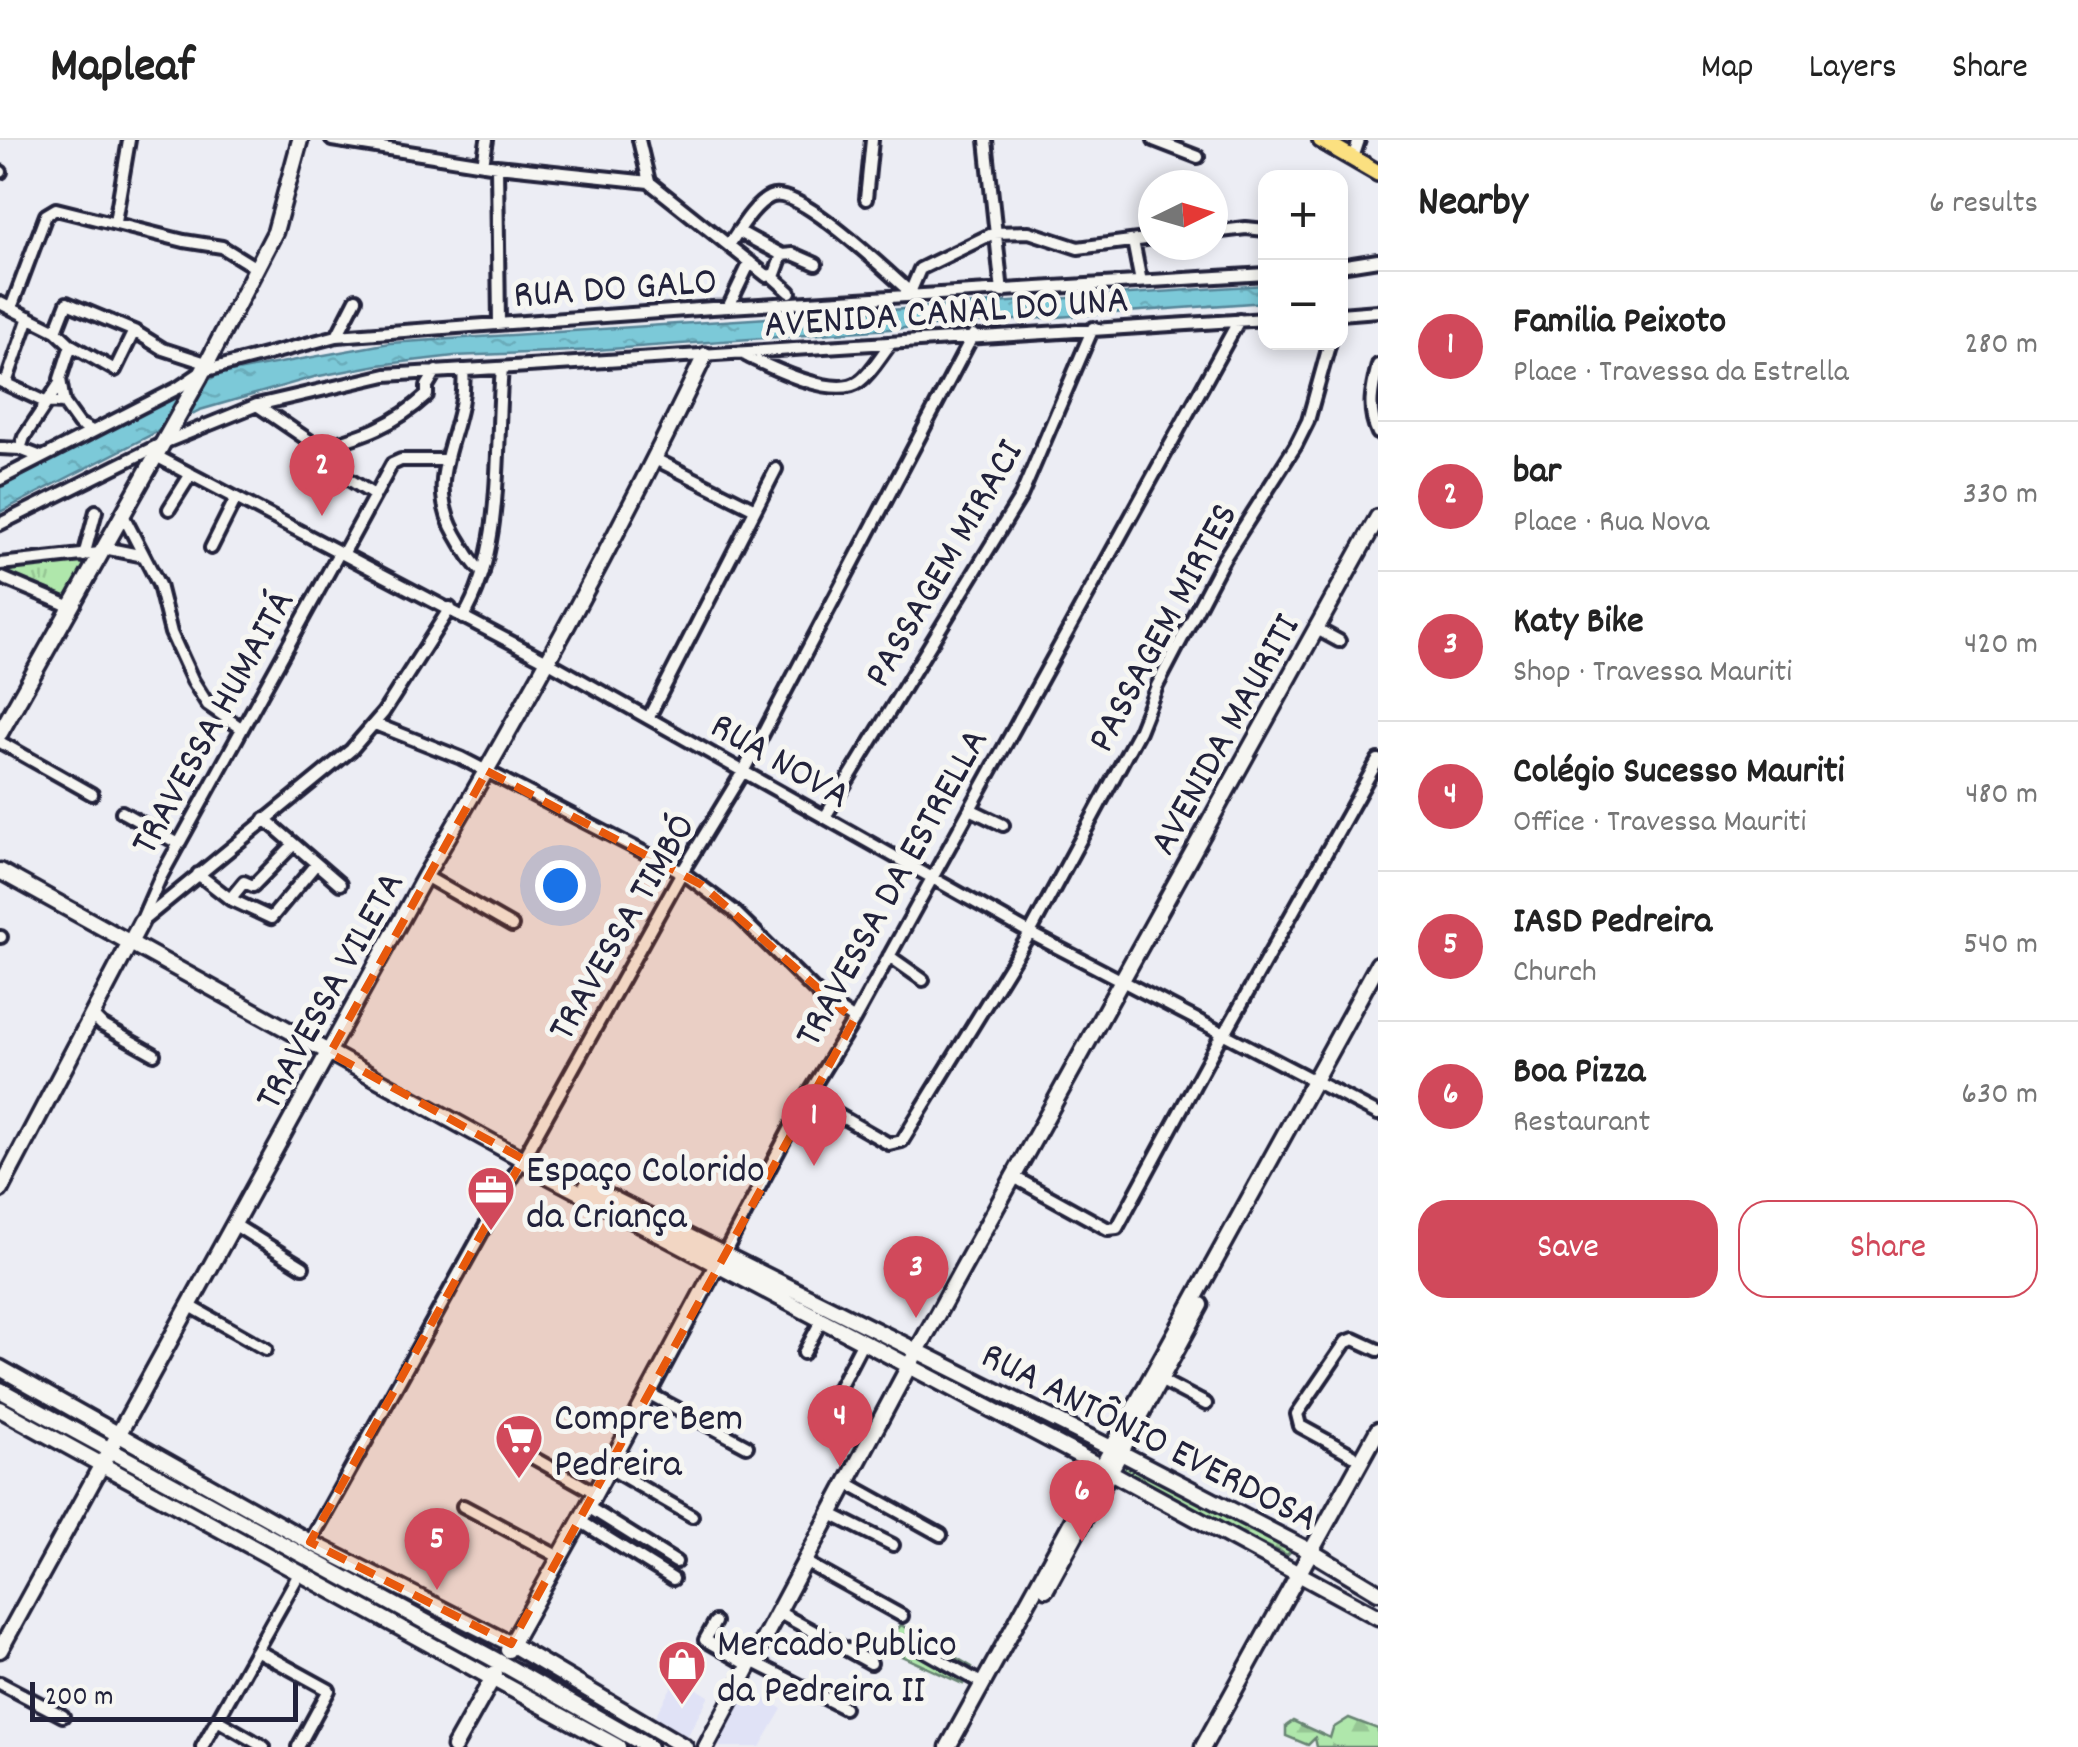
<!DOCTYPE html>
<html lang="en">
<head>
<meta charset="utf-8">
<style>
  body { margin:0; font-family:Dekko,sans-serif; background:#f6f6f6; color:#222 }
  .controls { position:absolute; right:30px; top:30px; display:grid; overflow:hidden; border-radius:20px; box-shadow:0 5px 15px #0003 }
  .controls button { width:90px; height:90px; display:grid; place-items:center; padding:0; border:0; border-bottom:2px solid #e0e0e0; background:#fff; color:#222; font:50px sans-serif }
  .compass { position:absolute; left:1138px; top:30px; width:90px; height:90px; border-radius:50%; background:#fff; box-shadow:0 5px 15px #0003; rotate:85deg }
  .scale { position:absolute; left:30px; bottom:25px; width:268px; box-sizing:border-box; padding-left:10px; border:5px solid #22223b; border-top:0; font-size:28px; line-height:35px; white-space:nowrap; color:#22223b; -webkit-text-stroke:8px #f6f6f2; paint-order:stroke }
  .you { position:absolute; left:560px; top:745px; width:35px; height:35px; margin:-25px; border:8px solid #fff; border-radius:50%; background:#1a73e8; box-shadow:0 0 0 15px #1a73e833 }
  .badge { display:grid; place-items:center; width:65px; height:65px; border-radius:50%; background:#d1495b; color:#fff; font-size:32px; font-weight:700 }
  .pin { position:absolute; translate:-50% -82px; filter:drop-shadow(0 2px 5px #0008) }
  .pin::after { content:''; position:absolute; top:52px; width:35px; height:30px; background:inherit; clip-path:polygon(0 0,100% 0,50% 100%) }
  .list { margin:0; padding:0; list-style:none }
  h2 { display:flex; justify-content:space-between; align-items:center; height:130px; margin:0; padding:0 40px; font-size:42px }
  h2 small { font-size:32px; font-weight:400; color:#767676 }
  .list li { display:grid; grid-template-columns:65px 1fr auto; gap:30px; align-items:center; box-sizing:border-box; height:150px; padding:0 40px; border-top:2px solid #e0e0e0 }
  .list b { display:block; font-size:38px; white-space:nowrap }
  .list p { margin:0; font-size:32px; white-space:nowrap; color:#767676 }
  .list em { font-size:32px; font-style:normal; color:#767676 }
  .actions { display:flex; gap:20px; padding:30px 40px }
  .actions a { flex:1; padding:22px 0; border:2px solid #d1495b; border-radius:30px; text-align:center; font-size:35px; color:#d1495b }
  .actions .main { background:#d1495b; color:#fff }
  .map { position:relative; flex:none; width:1378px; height:1607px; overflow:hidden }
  header { display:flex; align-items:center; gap:60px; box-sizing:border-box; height:140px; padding:0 50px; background:#fff; border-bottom:2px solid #e0e0e0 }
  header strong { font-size:48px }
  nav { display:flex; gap:55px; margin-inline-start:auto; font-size:35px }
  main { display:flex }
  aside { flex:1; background:#fff }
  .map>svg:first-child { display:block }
  .built { fill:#e0e2f6 }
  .grass { fill:url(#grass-tufts); stroke:#688473; stroke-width:2.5 }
  .forest { fill:url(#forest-firs); stroke:#688473; stroke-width:2.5 }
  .water { fill:url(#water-ripples); stroke:#578699; stroke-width:2.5 }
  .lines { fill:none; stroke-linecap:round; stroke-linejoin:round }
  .street-casing { stroke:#22223b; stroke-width:18 }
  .secondary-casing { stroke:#22223b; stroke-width:21 }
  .primary-casing { stroke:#22223b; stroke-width:22 }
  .street { stroke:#f6f6f2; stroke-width:10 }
  .secondary { stroke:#f6f6f2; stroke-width:14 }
  .primary { stroke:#fbe080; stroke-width:15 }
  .marked { fill:#e8590c; fill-opacity:0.2; stroke:#e8590c; stroke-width:8; stroke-dasharray:20 12; stroke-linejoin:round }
  .labels { text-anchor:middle; stroke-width:10; stroke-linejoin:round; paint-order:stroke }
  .street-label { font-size:40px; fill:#22223b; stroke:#f6f6f2 }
  .poi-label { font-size:40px; fill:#22223b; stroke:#f6f6f2; text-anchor:start }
</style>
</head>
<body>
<header>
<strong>Mapleaf</strong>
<nav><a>Map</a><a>Layers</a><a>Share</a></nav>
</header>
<main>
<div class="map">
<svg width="1378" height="1607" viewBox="0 0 1378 1607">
  <defs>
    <pattern id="grass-tufts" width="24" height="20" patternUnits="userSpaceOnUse" patternTransform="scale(2.5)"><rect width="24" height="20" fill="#afe7ab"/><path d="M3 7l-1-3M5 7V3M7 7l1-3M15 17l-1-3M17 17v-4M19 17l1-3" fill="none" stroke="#96c694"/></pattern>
    <pattern id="forest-firs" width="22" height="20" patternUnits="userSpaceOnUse" patternTransform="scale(2.5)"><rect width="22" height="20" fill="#afe7ab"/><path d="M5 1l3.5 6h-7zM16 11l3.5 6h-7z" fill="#96c694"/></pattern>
    <pattern id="water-ripples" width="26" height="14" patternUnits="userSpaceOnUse" patternTransform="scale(2.5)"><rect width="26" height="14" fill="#7bc9d8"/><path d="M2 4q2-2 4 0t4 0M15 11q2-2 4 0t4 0" fill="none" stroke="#6aacba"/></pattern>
  </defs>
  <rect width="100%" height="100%" fill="#ecedf4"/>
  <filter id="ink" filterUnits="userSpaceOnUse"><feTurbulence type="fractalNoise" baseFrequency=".01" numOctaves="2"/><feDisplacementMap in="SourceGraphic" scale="20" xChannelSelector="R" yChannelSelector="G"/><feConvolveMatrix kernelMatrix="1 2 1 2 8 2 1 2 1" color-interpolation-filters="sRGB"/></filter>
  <g filter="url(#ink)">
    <path class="built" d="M 677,1537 L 709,1556 L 687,1597 L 654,1578 Z
      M 746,1547 L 782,1569 L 760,1607 L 721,1607 L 718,1606 Z"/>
    <path class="grass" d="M 95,415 L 73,464 L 0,434 L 0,424 Z
      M 133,1325 L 495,1522 L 490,1533 L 128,1334 Z"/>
    <path class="forest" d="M 1125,1315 L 1291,1411 L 1287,1415 L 1116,1336 Z
      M 901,1485 L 972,1527 L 963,1544 L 882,1507 Z
      M 1349,1578 L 1378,1589 L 1378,1607 L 1317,1607 L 1315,1598 L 1308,1605 L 1286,1596 L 1286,1586 L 1293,1581 L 1330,1598 L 1333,1588 Z"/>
    <path class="water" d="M 1265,145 L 1265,162 L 596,210 L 454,216 L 378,225 L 314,237 L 200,270 L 0,372 L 0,345 L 220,234 L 390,203 Z"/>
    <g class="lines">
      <g class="street-casing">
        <path id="street" d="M 332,0 L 497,26 L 649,42 L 767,136 L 775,134 L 782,115 L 738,91
          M 639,0 L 649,42
          M 986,0 L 1002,152
          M 1154,0 L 1198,17
          M 1353,18 L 1359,0
          M 483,24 L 487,0
          M 497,26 L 499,183
          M 0,32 L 1,32
          M 866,59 L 872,0
          M 115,82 L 129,0
          M 1213,92 L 1246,88 L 1266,90
          M 1133,101 L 1141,142
          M 729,105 C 739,91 753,65 770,57 C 797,44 887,132 910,152
          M 782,115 L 793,114 L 816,124
          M 1340,126 L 1378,120
          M 772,136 L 790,152
          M 909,155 L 920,129 L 994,93 L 1029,92 L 1078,108 L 1153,98
          M 0,163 L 56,191 L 71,205 L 60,239 L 64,263
          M 729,166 L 750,122
          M 11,168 L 46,75 L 56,69 L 184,101 L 222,107 L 256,128
          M 1340,174 L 1378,171
          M 56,191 L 67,163 L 134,191 L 163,209 L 206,223
          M 337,196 L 356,159
          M 71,205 L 115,230 L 134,191
          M 747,216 C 772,228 836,260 860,241 C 872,232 881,215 891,203
          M 1378,225 C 1372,249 1367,270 1378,293
          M 463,230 C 469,291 420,334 456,395 C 465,410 471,422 483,433
          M 0,241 L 45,262 L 64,263 L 79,284 L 90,290
          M 6,243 L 29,177
          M 257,265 L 320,308 L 331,328 L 374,355
          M 0,308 L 20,309 L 41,317
          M 320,308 C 364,295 392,287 427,255 L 427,246 L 436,231
          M 20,309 L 24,297 L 60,243
          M 156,316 L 547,521 L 1030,793 L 1378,974
          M 655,319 L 755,369
          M 0,339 L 178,248 L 203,231 L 337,196 L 712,168 L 1266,134
          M 169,369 L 191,334
          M 123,375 L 159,445 L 171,493 L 193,541 L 208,565 L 241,588
          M 0,384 L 163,303 L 257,265 L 386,235 L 1266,179
          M 104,408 L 144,416
          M 211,408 L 236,358
          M 343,414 L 392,324 L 401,320 L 444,320
          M 84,416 L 96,371
          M 0,424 L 100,413
          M 0,437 L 69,466
          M 463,478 C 505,410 495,306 502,228
          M 1317,489 L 1339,501
          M 649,577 L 776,329
          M 375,584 L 461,618 L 682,732 L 734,771 L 819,855 L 854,880
          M 0,602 L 92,654
          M 970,669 L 1003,685
          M 122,672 L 179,704
          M 825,677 L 1021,356 L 1093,188
          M 265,679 L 340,744
          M 198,734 L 230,759 L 271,778 L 316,724
          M 425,736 L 512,786
          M 230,759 L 244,742 L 253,746 L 293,705
          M 143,777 L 160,738 L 339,413
          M 141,782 L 351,610 L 383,573 L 450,468
          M 0,797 L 1,797
          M 889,816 L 923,840
          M 92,875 L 102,885 L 154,914
          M 1224,895 L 1378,620
          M 807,957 L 889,1004 L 902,1001 L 1030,793 L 1139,591 L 1157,546 L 1223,420 L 1296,305 L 1308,281 L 1330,202
          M 1012,1036 L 1108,1089 L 1117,1088 L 1222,894
          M 235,1085 L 303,1127
          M 724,1114 L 807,957 L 854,880 L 1239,180
          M 190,1166 L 266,1209
          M 804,1213 L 821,1181
          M 1160,1240 L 1206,1264
          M 648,1253 L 747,1306
          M 832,1261 L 862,1203
          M 505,1302 L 596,1353
          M 1353,1315 L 1300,1286 L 1297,1274 L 1346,1202 L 1354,1199 L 1378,1210
          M 609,1328 L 692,1376
          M 847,1343 L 941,1395
          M 463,1366 L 561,1418
          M 588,1367 L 676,1422
          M 831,1374 L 893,1405
          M 580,1381 L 673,1439
          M 310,1402 L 682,732 L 744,630 L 973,195
          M 805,1422 L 902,1476
          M 778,1472 L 871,1523
          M 715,1482 L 705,1500 L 750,1526
          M 909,1502 L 983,1544
          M 258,1511 L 329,1550 L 298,1607
          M 752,1521 L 844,1568
          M 0,1543 L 63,1576
          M 217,1580 L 264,1607
          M 202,1607 L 299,1434"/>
      </g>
      <g class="secondary-casing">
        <path id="secondary" d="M 0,593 L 200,237 L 275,92 L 300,0
          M 0,731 L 515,1015 L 537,1030 L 1101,1327 L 1378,1477
          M 587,1046 L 1125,1315 L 1310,1411 L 1378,1452
          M 0,1050 L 141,782
          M 0,1228 L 310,1402 L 511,1504 L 685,1607
          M 0,1250 L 501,1523 L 649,1607
          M 0,1269 L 618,1607
          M 1046,1449 L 1201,1165
          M 0,1510 L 425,736 C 525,567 620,393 705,215
          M 508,1510 L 580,1381 L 719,1121
          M 454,1607 L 495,1534
          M 706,1607 L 917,1211 L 1378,377
          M 948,1607 L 1378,824
          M 1203,1607 L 1378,1290"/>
      </g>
      <g class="primary-casing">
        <path id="primary" d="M 1321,0 L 1378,33"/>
      </g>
      <use href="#street" class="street"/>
      <use href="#secondary" class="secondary"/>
      <use href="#primary" class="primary"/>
    </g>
  </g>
  <path class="marked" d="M 487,631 L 702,745 L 854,880 L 511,1504 L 310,1402 L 523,1019 L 330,913 Z"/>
  <defs>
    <g id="office-pin" transform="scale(2.5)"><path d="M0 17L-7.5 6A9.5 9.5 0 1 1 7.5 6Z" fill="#d1495b" stroke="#f6f6f2"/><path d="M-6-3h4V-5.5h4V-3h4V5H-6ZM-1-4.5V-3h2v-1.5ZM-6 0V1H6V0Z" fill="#fff"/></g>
    <g id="supermarket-pin" transform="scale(2.5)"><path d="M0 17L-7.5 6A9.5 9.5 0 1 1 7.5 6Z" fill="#d1495b" stroke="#f6f6f2"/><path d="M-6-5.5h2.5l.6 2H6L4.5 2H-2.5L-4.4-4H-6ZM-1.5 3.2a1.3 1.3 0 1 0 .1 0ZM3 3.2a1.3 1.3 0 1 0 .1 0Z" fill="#fff"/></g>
    <g id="shop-pin" transform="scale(2.5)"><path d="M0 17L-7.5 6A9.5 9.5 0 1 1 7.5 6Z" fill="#d1495b" stroke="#f6f6f2"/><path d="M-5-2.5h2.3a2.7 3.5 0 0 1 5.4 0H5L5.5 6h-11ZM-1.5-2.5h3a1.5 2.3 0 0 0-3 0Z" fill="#fff"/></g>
  </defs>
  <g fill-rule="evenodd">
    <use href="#office-pin" x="491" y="1050"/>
    <use href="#supermarket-pin" x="519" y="1298"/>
    <use href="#shop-pin" x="682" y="1524"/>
  </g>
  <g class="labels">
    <g class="street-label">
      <text transform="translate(615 145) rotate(-4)" y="14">RUA DO GALO</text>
      <text transform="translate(946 169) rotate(-4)" y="14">AVENIDA CANAL DO UNA</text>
      <text transform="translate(941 422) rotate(-60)" y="14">PASSAGEM MIRACI</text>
      <text transform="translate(1160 486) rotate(-62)" y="14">PASSAGEM MIRTES</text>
      <text transform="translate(210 581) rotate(-61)" y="14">TRAVESSA HUMAITÁ</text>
      <text transform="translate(1222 593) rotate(-61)" y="14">AVENIDA MAURITI</text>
      <text transform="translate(782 618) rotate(30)" y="14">RUA NOVA</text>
      <text transform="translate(889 746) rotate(-61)" y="14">TRAVESSA DA ESTRELLA</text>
      <text transform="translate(619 786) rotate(-60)" y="14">TRAVESSA TIMBÓ</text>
      <text transform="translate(327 849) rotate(-61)" y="14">TRAVESSA VILETA</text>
      <text transform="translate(1151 1294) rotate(27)" y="14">RUA ANTÔNIO EVERDOSA</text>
    </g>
    <g class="poi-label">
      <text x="526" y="1041">Espaço Colorido<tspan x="526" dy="46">da Criança</tspan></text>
      <text x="554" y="1289">Compre Bem<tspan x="554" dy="46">Pedreira</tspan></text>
      <text x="717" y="1515">Mercado Publico<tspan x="717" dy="46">da Pedreira II</tspan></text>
    </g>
  </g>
</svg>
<div class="controls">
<button>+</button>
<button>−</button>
</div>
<svg class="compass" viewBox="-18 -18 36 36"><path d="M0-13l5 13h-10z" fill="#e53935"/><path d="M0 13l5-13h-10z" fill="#767676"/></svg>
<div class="scale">200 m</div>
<div class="you"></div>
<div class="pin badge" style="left:814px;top:1026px">1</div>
<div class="pin badge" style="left:322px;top:376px">2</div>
<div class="pin badge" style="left:916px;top:1178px">3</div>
<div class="pin badge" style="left:840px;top:1327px">4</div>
<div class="pin badge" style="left:437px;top:1450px">5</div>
<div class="pin badge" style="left:1082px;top:1402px">6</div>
</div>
<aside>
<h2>Nearby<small>6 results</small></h2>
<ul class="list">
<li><span class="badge">1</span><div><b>Familia Peixoto</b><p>Place · Travessa da Estrella</p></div><em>280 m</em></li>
<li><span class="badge">2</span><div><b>bar</b><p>Place · Rua Nova</p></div><em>330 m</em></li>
<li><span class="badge">3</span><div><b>Katy Bike</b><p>Shop · Travessa Mauriti</p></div><em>420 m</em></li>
<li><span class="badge">4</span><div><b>Colégio Sucesso Mauriti</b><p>Office · Travessa Mauriti</p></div><em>480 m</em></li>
<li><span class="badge">5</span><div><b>IASD Pedreira</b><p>Church</p></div><em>540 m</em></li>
<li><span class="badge">6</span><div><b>Boa Pizza</b><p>Restaurant</p></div><em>630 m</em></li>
</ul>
<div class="actions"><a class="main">Save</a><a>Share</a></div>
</aside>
</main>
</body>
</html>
